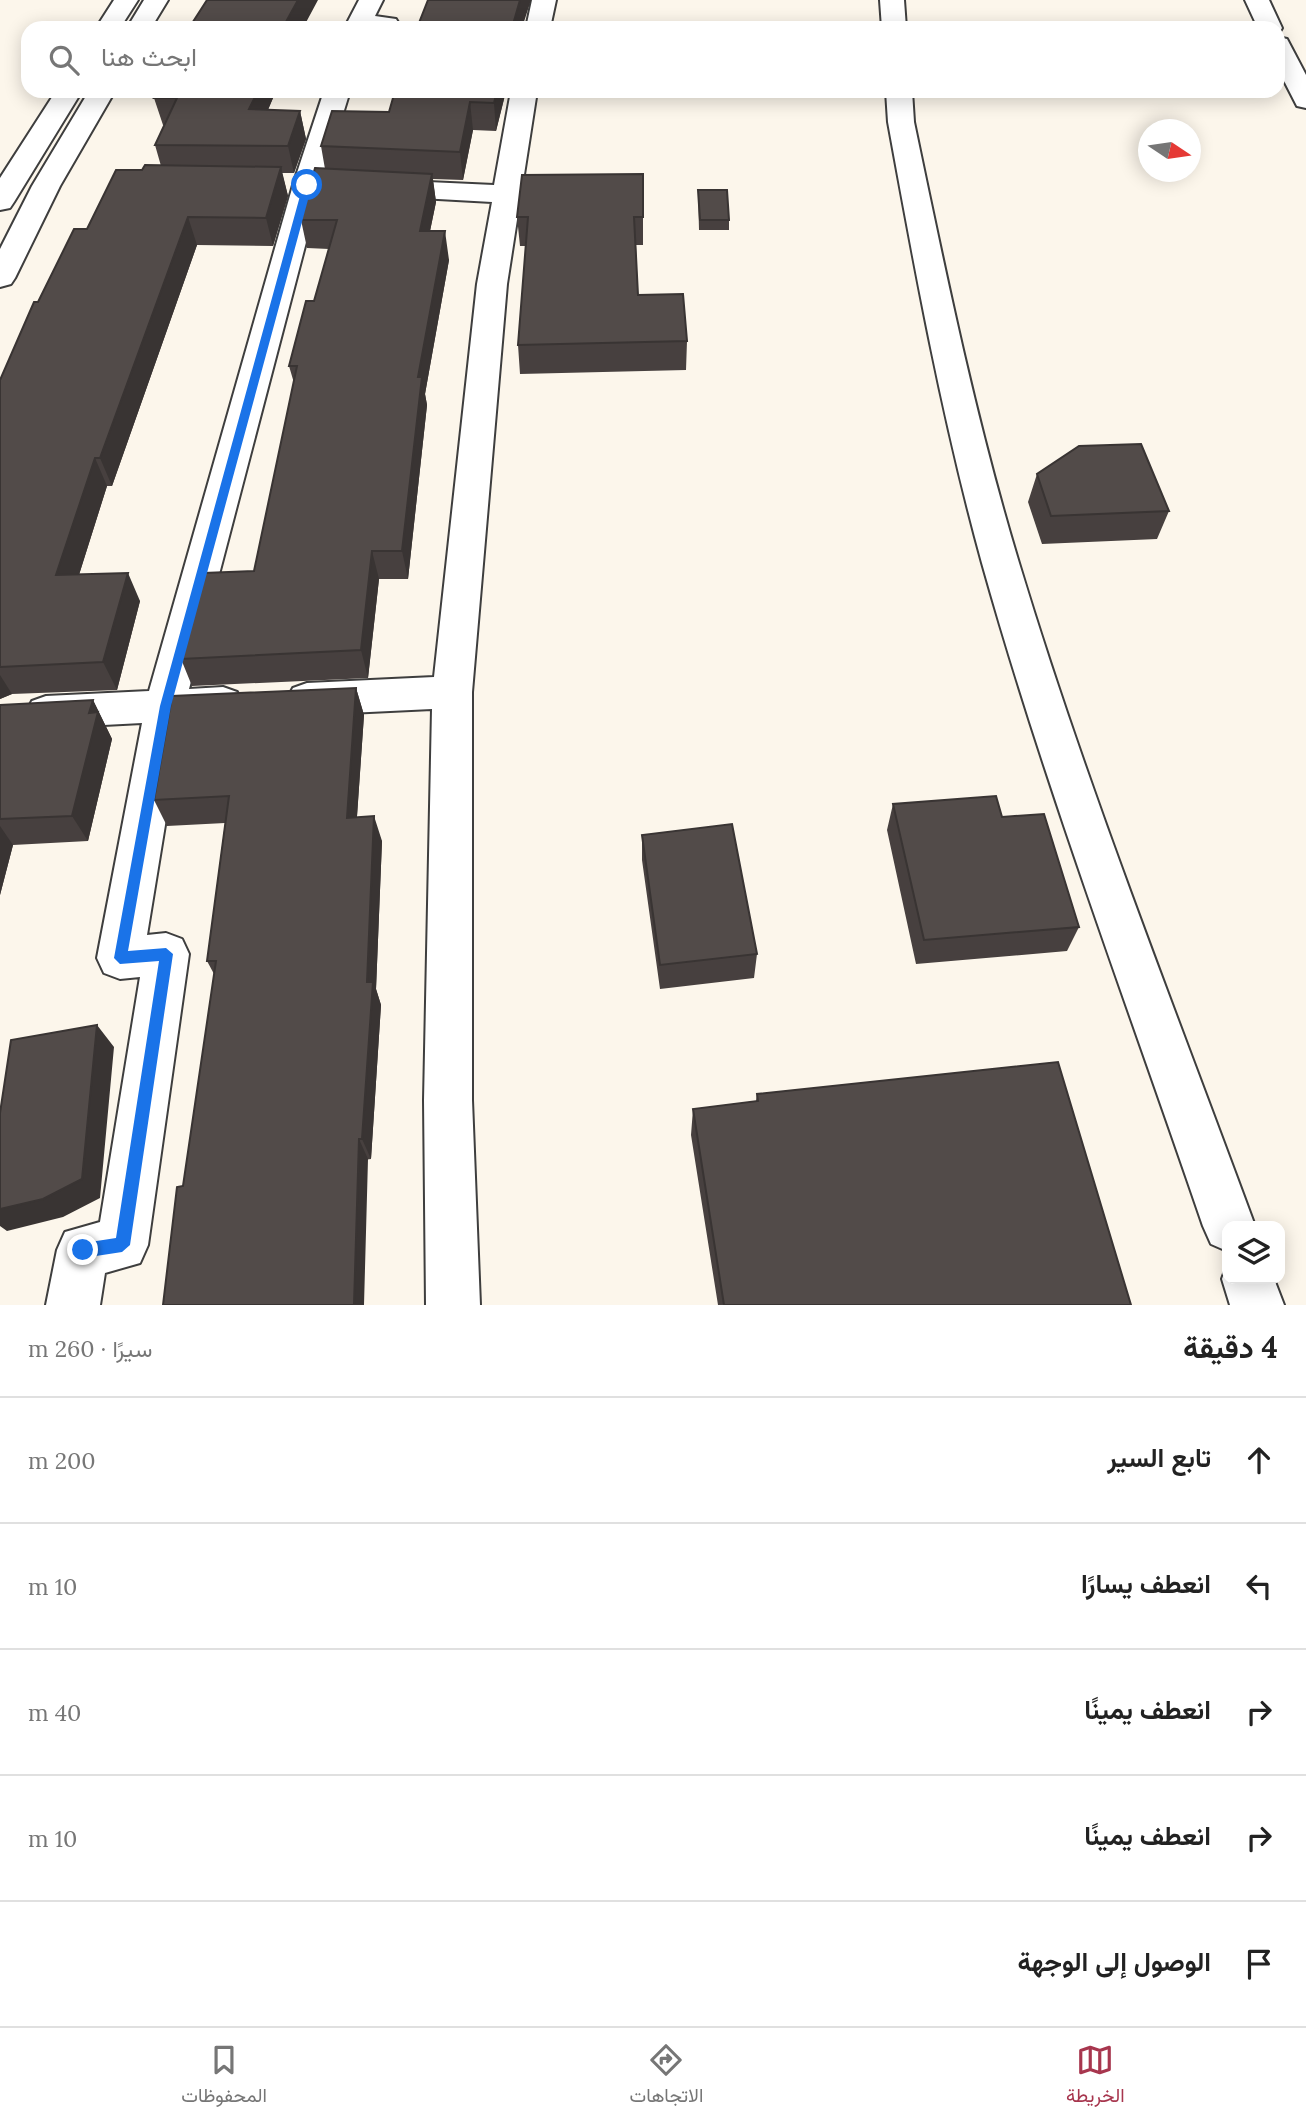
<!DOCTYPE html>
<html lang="ar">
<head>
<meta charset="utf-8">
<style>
  body { margin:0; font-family:Lora,Vazirmatn,serif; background:#f6f6f6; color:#222; direction:rtl }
  .controls { position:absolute; right:21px; bottom:21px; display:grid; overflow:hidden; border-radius:14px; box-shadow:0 4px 18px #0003 }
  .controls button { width:63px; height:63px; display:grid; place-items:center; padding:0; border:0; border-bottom:2px solid #e0e0e0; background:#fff; color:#222; font:35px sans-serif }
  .compass { position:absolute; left:1138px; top:119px; width:63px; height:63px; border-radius:50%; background:#fff; box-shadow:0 4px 18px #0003; rotate:103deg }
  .stop { position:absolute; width:21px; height:21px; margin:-16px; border:5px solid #1a73e8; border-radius:50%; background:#fff }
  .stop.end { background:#1a73e8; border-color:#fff; box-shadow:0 2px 7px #0008 }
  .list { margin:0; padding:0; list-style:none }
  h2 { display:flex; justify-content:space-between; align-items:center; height:91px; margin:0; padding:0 28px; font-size:30px }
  h2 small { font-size:23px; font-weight:400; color:#767676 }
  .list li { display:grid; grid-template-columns:46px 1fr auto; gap:21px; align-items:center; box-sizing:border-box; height:126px; padding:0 28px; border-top:2px solid #e0e0e0 }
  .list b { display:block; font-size:26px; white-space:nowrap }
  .list em { font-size:23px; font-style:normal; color:#767676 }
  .icon { flex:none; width:38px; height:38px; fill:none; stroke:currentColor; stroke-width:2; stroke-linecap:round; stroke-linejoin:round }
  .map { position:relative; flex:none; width:1306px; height:1305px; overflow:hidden; direction:ltr }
  .search { position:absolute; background:#fff; box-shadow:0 4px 18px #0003; left:21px; right:21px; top:21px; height:77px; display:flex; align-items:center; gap:18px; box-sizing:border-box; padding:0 24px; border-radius:21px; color:#767676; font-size:26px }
  .sheet { height:721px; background:#fff }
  nav { display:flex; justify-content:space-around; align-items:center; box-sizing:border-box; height:98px; border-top:2px solid #e0e0e0; background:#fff; font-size:19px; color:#767676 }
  nav a { display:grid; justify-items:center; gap:4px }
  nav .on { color:#a7364e }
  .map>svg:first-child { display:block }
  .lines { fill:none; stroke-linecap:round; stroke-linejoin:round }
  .street-casing { stroke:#3e3e3e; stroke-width:4 }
  .street { fill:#fff; fill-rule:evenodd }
  .wall { fill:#47403f }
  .shaded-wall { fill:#393433 }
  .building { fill:#524b49; stroke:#393433; stroke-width:2 }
  .route { fill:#1a73e8 }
</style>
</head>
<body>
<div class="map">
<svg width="1306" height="1305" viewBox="0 0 1306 1305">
  <rect width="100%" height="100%" fill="#fcf6eb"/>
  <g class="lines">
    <g class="street-casing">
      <path id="street" d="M 114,0 L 138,0 L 120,28 L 96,28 Z
        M 144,0 L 168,0 L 151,28 L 127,28 Z
        M 359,0 L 383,0 L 375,16 L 396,19 L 399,24 L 397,28 L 350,28 L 347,23 Z
        M 532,0 L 556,0 L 550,28 L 526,28 Z
        M 880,0 L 904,0 L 906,28 L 882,28 Z
        M 1245,0 L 1269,0 L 1282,28 L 1279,33 L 1278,28 L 1258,28 Z
        M 1278,37 L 1287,39 L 1306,75 L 1306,108 L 1297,106 L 1278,69 Z
        M 56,91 L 82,91 L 14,202 L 10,208 L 0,210 L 0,178 Z
        M 89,91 L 115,91 L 60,186 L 15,278 L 11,284 L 0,287 L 0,249 L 32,186 Z
        M 324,91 L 350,91 L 321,185 L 189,689 L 223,687 L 237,692 L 243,703 L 237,714 L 223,719 L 182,721 L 147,935 L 166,933 L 182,939 L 189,954 L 148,1245 L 140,1263 L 105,1273 L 100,1305 L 46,1305 L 57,1250 L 65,1232 L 100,1222 L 140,977 L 120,979 L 104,973 L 97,958 L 142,723 L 46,728 L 32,723 L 26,712 L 32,701 L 46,696 L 149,691 L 293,185 Z
        M 511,91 L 537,91 L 507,284 L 472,692 L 472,1100 L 480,1305 L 426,1305 L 424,1100 L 432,709 L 307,715 L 293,710 L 287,699 L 293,688 L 307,683 L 434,677 L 477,284 L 492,202 L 384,196 L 374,194 L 370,188 L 374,182 L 384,180 L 494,185 Z
        M 886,91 L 912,91 L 914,122 C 945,270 975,418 1019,563 C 1087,788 1174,1006 1255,1226 L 1227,1226 L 1227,1251 L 1211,1244 L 1203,1226 C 1128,1006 1045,787 982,563 C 942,418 915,270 888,122 Z
        M 1227,1265 L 1227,1279 L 1274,1279 L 1284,1305 L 1230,1305 L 1222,1279 Z"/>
    </g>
    <use href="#street" class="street"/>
  </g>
  <path class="wall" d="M 158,91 L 276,91 L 268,110 L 300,111 L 306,139 L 294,173 L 282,173 L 288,196 L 273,246 L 197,245 L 112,486 L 107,486 L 79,575 L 140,601 L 117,690 L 12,694 L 0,699 L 0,380 L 38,302 L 87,229 L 142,170 L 161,166 L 155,145 L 165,125 L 163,125 L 154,98 Z
    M 395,91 L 506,91 L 496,131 L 473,130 L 463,180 L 433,179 L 436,202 L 430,231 L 449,260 L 425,394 L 427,405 L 408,579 L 379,579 L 368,678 L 192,686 L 181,659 L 254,571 L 294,383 L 289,366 L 314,301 L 329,249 L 307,248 L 301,220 L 325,169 L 321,146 L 389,112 Z
    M 1173,91 L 1224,91 L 1222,98 L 1175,97 Z
    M 643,174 L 643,245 L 636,245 L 638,295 L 687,341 L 686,370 L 520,374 L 518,345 L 526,246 L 520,246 L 517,217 Z
    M 698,190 L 729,220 L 729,230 L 699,230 Z
    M 1037,474 L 1169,511 L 1157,539 L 1042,544 L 1028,502 Z
    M 356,688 L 364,715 L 357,817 L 382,841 L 376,989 L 381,1005 L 371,1159 L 183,1186 L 214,974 L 207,961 L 225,823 L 167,826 L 154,800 Z
    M 93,700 L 112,739 L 88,841 L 13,845 L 0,895 L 0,705 Z
    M 893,804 L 1002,817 L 1079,927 L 1067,951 L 916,964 L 887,830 Z
    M 642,835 L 757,954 L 754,978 L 660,989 L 642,860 Z
    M 757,1094 L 1131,1305 L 718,1305 L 691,1135 L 693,1109 L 756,1101 Z"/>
  <path class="shaded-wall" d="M 298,0 L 318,0 L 303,28 L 287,28 L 287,20 Z
    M 520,0 L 531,0 L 522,28 L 512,28 Z
    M 258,91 L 276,91 L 256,137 L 249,109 Z
    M 497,91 L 506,91 L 496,131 L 494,103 Z
    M 470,102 L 473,130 L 463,180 L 460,152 Z
    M 300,111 L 306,139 L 294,173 L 288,146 Z
    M 281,167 L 288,196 L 273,246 L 266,218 Z
    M 432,174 L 436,202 L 424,260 L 420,231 Z
    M 188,217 L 197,245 L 112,486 L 100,458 Z
    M 445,231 L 449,260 L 425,394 L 427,405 L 408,579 L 402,551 L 418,377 Z
    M 95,458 L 107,486 L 70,603 L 56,575 Z
    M 372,551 L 379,579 L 368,678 L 361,650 Z
    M 128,573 L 140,601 L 117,690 L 103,662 Z
    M 0,675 L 12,694 L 0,699 Z
    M 356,688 L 364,715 L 355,844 L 347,818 Z
    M 93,700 L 112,739 L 88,841 L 72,816 L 89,713 Z
    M 374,816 L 382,841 L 376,989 L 381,1005 L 371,1159 L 362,1139 L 367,982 Z
    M 0,826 L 13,845 L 0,895 Z
    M 97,1025 L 114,1047 L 100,1198 L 63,1217 L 7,1231 L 0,1226 L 0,1209 Z
    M 359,1139 L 368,1159 L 364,1305 L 354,1305 Z"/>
  <path class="building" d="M 207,0 L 298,0 L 287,20 L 291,20 L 287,28 L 189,28 Z
    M 428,0 L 520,0 L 512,28 L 417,28 Z
    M 158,91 L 258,91 L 249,109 L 300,111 L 288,146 L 155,145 L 177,98 L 154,98 Z
    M 395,91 L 497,91 L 494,103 L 470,102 L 460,152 L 321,146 L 332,111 L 389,112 Z
    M 145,165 L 281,167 L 266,218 L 188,217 L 100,458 L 95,458 L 56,575 L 128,573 L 103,662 L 0,667 L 0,380 L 34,302 L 38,302 L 74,229 L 87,229 L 116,170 L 142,170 Z
    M 315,168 L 432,174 L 420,231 L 445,231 L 418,377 L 422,377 L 402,551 L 372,551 L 361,650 L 181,659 L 204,573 L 254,571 L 297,366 L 289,366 L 306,301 L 314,301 L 337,220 L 301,220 Z
    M 643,174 L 643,217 L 634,217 L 638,295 L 683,294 L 687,341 L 518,345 L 528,217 L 517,217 L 522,175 Z
    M 698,190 L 727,190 L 729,220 L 700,220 Z
    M 1141,444 L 1169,511 L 1051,516 L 1037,474 L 1079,446 Z
    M 356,688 L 347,818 L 374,816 L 367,982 L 373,982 L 362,1139 L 359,1139 L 354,1305 L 163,1305 L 177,1187 L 183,1186 L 216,961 L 207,961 L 229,796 L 154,800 L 172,696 Z
    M 93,700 L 89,713 L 98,712 L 72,816 L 0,819 L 0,705 Z
    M 996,796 L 1002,817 L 1044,814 L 1079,927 L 924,940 L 893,804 Z
    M 732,824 L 757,954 L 660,965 L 642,835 Z
    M 97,1025 L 82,1179 L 43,1199 L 0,1209 L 0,1113 L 11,1040 Z
    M 1058,1062 L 1131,1305 L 724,1305 L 693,1109 L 758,1101 L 757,1094 Z"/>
  <path class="route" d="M 307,182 L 312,185 L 171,706 L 128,951 L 166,948 L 173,954 L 130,1245 L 122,1252 L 83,1258 L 75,1250 L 77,1244 L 116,1238 L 159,961 L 120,964 L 114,958 L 160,706 L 303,185 Z"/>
</svg>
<div class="controls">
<button><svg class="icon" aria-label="layers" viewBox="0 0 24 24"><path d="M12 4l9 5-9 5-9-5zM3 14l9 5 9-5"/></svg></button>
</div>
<svg class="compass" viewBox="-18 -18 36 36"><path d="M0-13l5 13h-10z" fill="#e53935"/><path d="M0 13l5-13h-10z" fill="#767676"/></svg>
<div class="stop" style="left:307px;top:185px"></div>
<div class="stop end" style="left:83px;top:1250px"></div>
<div class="search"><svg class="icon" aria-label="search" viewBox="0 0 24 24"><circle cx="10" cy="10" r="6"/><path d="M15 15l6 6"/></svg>ابحث هنا</div>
</div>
<section class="sheet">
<h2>4 دقيقة<small>سيرًا · 260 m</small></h2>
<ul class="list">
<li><svg class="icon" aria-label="ahead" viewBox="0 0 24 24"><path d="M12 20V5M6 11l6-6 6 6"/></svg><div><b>تابع السير</b></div><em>200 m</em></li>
<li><svg class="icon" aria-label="left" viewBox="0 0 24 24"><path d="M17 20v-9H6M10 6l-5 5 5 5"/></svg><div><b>انعطف يسارًا</b></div><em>10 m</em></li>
<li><svg class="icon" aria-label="right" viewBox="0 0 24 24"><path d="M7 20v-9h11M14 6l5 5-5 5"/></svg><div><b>انعطف يمينًا</b></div><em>40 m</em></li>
<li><svg class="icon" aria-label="right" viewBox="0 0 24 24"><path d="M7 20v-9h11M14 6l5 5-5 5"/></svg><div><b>انعطف يمينًا</b></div><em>10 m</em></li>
<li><svg class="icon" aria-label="arrive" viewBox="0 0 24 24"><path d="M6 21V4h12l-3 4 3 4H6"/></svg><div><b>الوصول إلى الوجهة</b></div></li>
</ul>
</section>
<nav>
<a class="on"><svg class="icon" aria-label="map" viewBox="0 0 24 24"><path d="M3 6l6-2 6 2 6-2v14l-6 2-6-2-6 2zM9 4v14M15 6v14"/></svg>الخريطة</a>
<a><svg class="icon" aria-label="directions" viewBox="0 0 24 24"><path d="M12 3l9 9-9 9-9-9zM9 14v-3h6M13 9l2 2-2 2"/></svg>الاتجاهات</a>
<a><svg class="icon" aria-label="saved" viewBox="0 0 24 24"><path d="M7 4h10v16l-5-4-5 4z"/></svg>المحفوظات</a>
</nav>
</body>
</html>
